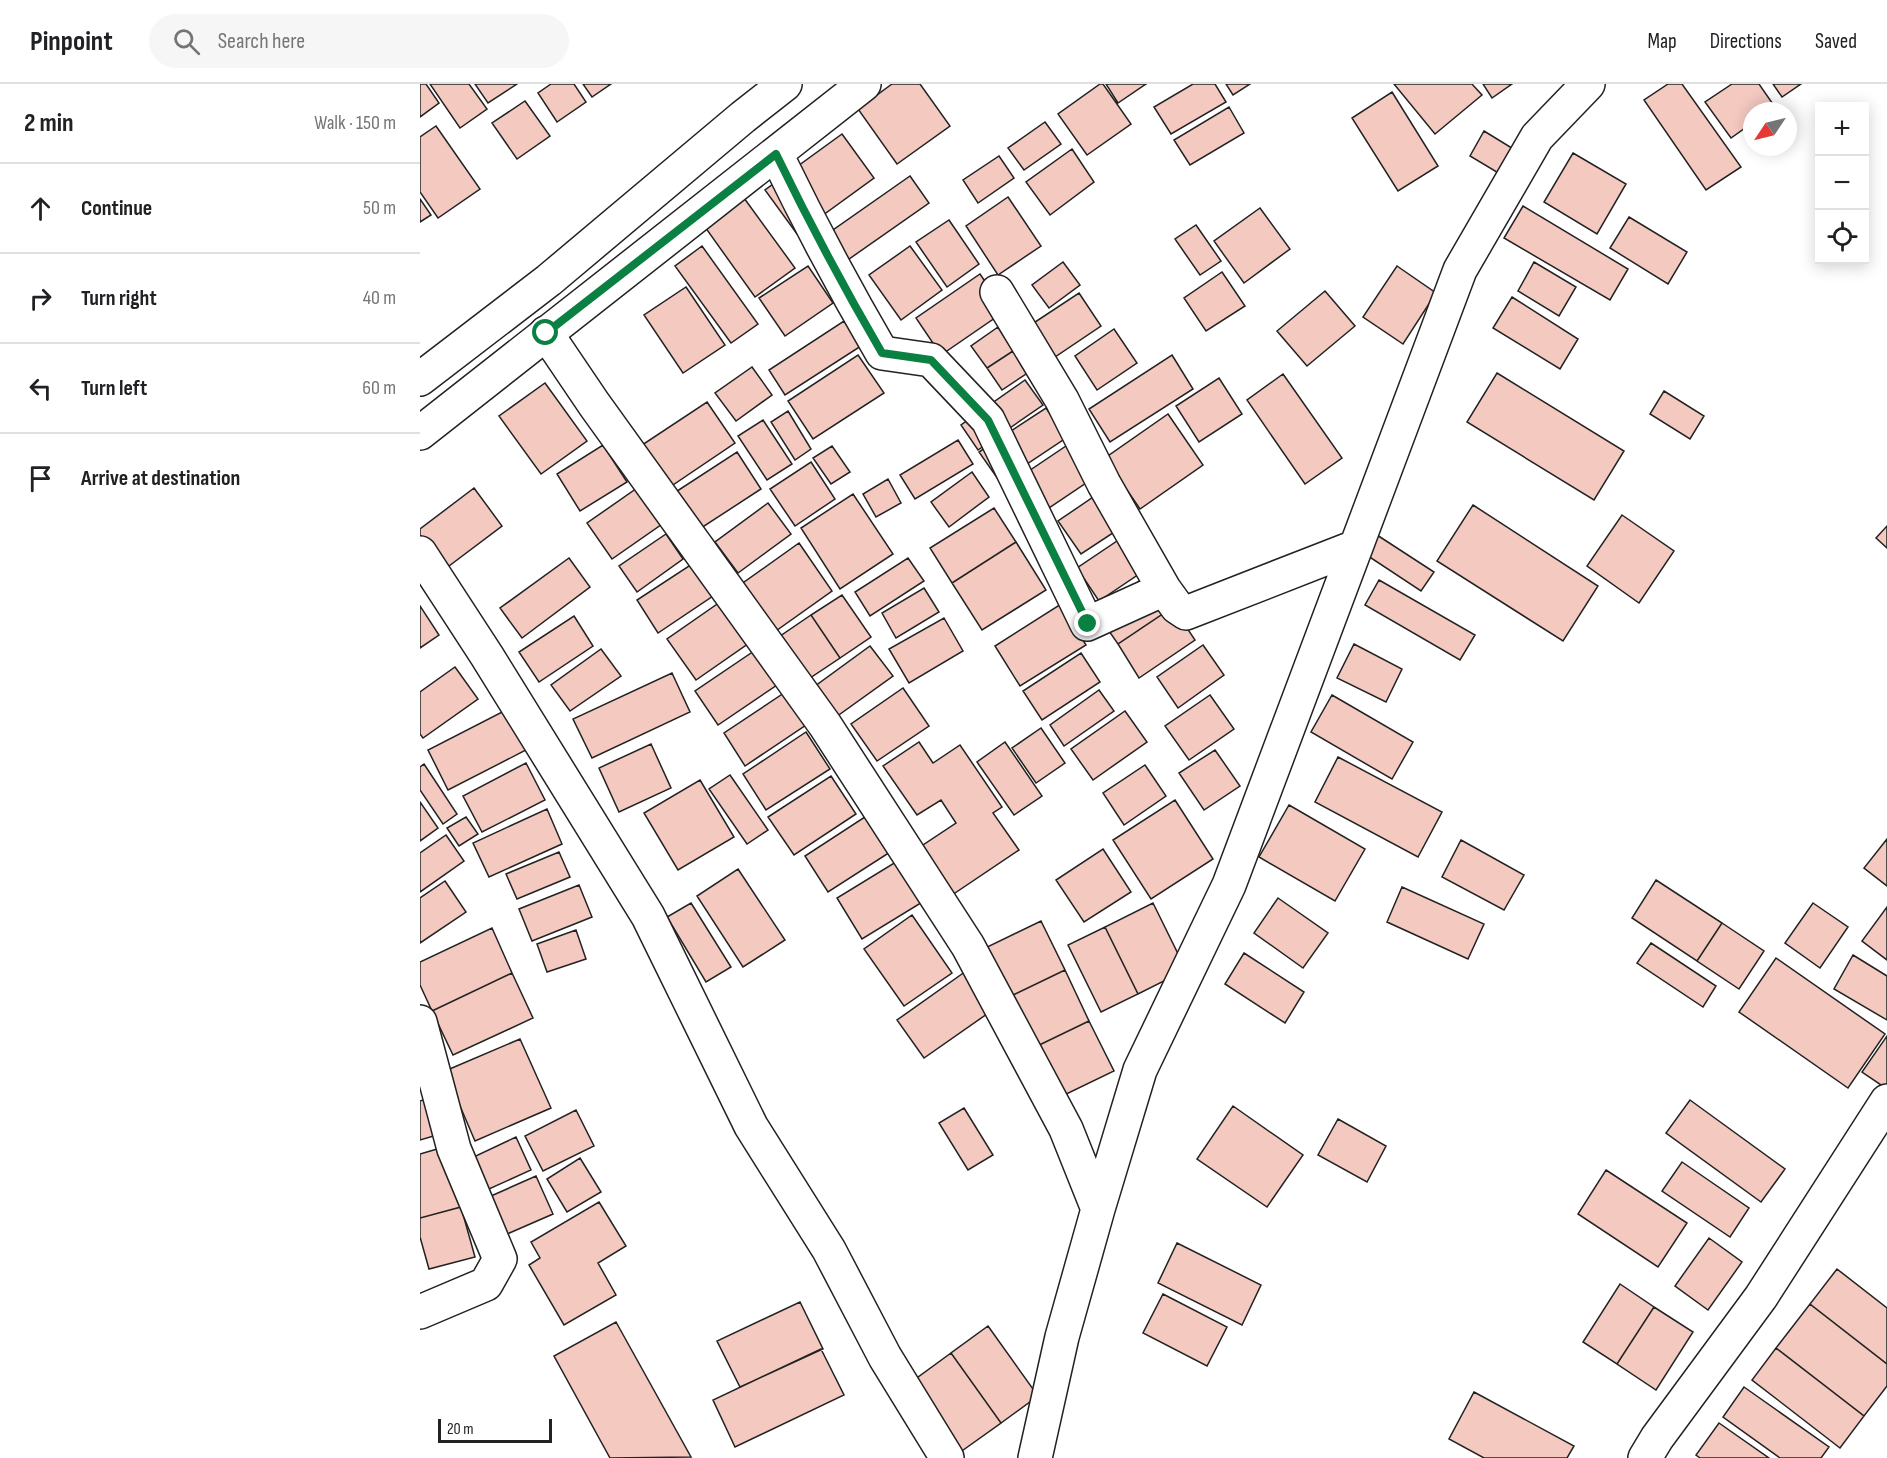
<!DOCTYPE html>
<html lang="en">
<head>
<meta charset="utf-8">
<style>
  body { margin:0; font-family:"Sofia Sans Condensed",sans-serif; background:#f6f6f6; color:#202124 }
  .controls { position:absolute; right:18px; top:18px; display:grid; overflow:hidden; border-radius:0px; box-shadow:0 3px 15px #0003 }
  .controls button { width:54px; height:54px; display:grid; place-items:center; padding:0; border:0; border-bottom:2px solid #e0e0e0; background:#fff; color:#202124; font:30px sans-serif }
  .compass { position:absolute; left:1323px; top:18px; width:54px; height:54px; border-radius:50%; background:#fff; box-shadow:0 3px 15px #0003; rotate:235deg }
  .scale { position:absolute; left:18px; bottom:15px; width:114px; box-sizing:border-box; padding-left:6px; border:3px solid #222; border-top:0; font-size:16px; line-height:21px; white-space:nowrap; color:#222; -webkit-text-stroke:4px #fff; paint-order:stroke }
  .stop { position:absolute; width:18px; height:18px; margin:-14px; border:4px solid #0b8043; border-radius:50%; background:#fff }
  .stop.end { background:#0b8043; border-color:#fff; box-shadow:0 2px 6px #0008 }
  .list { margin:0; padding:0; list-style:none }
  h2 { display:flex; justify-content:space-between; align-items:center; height:78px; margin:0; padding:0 24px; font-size:26px }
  h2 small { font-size:20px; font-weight:400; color:#757577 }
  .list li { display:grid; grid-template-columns:39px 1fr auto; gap:18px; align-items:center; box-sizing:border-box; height:90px; padding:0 24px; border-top:2px solid #e0e0e0 }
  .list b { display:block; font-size:22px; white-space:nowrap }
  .list em { font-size:20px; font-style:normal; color:#757577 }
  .icon { flex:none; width:33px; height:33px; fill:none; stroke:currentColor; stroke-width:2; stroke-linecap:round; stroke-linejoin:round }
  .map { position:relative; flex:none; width:1467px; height:1374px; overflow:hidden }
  header { display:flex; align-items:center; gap:36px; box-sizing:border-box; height:84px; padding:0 30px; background:#fff; border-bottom:2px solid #e0e0e0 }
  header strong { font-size:28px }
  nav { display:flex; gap:33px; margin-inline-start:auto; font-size:21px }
  .search { width:420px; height:54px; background:#f6f6f6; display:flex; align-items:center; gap:15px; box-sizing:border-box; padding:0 21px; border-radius:33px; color:#757577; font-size:22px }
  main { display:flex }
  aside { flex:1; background:#fff }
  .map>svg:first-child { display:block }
  .building { fill:#f3c9c0; stroke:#222; stroke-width:1.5 }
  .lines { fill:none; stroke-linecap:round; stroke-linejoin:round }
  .minor-casing { stroke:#222; stroke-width:36 }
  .secondary-casing { stroke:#222; stroke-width:36 }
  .minor { stroke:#fff; stroke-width:33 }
  .secondary { stroke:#fff; stroke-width:33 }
  .route { stroke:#0b8043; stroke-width:8 }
</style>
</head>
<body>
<header>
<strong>Pinpoint</strong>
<div class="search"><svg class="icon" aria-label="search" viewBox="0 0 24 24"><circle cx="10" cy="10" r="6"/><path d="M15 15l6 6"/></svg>Search here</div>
<nav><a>Map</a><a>Directions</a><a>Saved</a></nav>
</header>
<main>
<aside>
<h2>2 min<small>Walk · 150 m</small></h2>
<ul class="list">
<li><svg class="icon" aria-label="ahead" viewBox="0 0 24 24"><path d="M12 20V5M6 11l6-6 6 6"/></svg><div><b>Continue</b></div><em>50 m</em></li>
<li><svg class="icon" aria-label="right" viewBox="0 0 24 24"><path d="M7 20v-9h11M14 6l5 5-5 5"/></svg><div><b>Turn right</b></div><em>40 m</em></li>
<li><svg class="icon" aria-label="left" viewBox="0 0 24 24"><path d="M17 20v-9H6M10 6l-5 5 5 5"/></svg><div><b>Turn left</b></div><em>60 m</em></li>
<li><svg class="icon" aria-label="arrive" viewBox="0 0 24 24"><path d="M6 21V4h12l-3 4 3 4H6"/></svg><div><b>Arrive at destination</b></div></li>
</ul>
</aside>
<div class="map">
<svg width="1467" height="1374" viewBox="0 0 1467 1374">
  <rect width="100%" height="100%" fill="#fff"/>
  <path class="building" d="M 0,0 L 6,0 L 19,19 L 0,33 Z
    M 10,0 L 49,0 L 67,25 L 40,44 Z
    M 55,0 L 97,0 L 68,19 Z
    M 131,0 L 154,0 L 166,18 L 137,38 L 118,9 Z
    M 163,0 L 191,0 L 172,13 Z
    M 472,0 L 500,0 L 530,42 L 477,80 L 438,25 Z
    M 680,0 L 683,0 L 711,40 L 667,71 L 638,30 Z
    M 686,0 L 726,0 L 698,19 Z
    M 773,0 L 795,0 L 806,18 L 751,50 L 734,23 Z
    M 806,0 L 830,0 L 813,11 Z
    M 974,0 L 1052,0 L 1062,11 L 1015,50 Z
    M 1063,0 L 1092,0 L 1072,14 Z
    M 1248,0 L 1262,0 L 1321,83 L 1286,106 L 1224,16 Z
    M 1312,0 L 1339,0 L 1355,23 L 1350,27 L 1332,27 L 1332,39 L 1311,54 L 1285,18 Z
    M 1353,0 L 1381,0 L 1362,13 Z
    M 972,8 L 1018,82 L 978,107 L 932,34 Z
    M 105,17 L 130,52 L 97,75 L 72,39 Z
    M 809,23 L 824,49 L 770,81 L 754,56 Z
    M 625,38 L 641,60 L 604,86 L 588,64 Z
    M 16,42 L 60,105 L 18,134 L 0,108 L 0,53 Z
    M 1064,47 L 1100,69 L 1085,93 L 1050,72 Z
    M 422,50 L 454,94 L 377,150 L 345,106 Z
    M 652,65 L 674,98 L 630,131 L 606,98 Z
    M 1153,69 L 1206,100 L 1177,150 L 1124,118 Z
    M 579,72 L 594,94 L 558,119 L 543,96 Z
    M 490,92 L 509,119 L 422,180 L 403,153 Z
    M 588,113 L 621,162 L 578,191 L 546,142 Z
    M 324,114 L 375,184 L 335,213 L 285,143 Z
    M 0,115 L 11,131 L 0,138 Z
    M 1103,122 L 1208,185 L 1190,216 L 1084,154 Z
    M 840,124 L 870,165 L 824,199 L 794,157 Z
    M 1209,133 L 1267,168 L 1248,200 L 1190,164 Z
    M 529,136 L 559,180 L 527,203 L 496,158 Z
    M 776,141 L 801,177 L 780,191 L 755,155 Z
    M 282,162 L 338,240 L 311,259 L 255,182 Z
    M 490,162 L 522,206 L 481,236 L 449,191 Z
    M 643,178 L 660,201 L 629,224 L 612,201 Z
    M 1114,178 L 1156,203 L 1139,232 L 1098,207 Z
    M 388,182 L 413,219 L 365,252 L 339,214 Z
    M 977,182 L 1016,209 L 983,260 L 943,233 Z
    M 802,188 L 825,222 L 786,247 L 764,214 Z
    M 560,190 L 585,227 L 521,271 L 496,234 Z
    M 266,203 L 305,261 L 263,289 L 224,231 Z
    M 905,207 L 935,242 L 887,282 L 857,247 Z
    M 659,209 L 681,242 L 632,275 L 609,242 Z
    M 1092,213 L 1158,255 L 1140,285 L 1073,244 Z
    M 424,237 L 441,262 L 365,311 L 349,286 Z
    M 578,243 L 593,267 L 567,284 L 551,262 Z
    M 694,245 L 717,279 L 677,306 L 655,272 Z
    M 593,267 L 609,288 L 582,306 L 567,284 Z
    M 438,271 L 464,309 L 393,355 L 368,317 Z
    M 752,271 L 773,305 L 690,358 L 669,325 Z
    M 332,283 L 352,311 L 316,337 L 295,309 Z
    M 1077,289 L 1204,367 L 1174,416 L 1047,338 Z
    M 863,290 L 922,374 L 885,400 L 827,316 Z
    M 799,294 L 822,330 L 779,358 L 756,322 Z
    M 605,296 L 623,321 L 558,366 L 541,341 Z
    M 125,299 L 167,357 L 121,390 L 79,332 Z
    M 1244,307 L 1284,332 L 1270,355 L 1230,330 Z
    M 287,318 L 315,359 L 244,407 L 216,365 Z
    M 626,324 L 646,354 L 580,398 L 559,368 Z
    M 368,327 L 391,365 L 375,376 L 351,338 Z
    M 748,330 L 783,381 L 720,425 L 685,374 Z
    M 343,336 L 372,380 L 347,396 L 318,352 Z
    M 538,356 L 553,380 L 495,415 L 480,391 Z
    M 183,361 L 207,398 L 160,427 L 137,390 Z
    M 412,362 L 430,388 L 411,400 L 393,374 Z
    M 646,362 L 669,397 L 623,428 L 600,393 Z
    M 317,368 L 341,405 L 275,448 L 251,411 Z
    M 391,378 L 415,415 L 375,442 L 350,405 Z
    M 552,388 L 569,413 L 529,443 L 511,418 Z
    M 468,395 L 481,419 L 456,433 L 443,410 Z
    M 220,402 L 245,438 L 192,475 L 167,439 Z
    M 54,404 L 82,442 L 25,485 L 0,451 L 0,445 Z
    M 682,407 L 705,441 L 661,470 L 638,437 Z
    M 433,410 L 473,470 L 420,505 L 381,444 Z
    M 348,419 L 371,450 L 318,489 L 295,458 Z
    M 1053,421 L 1178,502 L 1143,557 L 1017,477 Z
    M 574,424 L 596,458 L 532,499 L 510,464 Z
    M 1202,431 L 1254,467 L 1219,519 L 1167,482 Z
    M 1467,442 L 1467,464 L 1456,454 Z
    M 246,450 L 263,475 L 217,508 L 199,482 Z
    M 957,451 L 1014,488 L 1001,507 L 945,470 Z
    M 703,453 L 725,486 L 679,517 L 657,484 Z
    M 596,458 L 626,506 L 562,546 L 532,499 Z
    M 379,459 L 412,507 L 346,554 L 313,506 Z
    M 149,474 L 170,503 L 102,554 L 80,524 Z
    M 488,474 L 504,497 L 450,532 L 435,508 Z
    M 272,480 L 293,512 L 238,549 L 217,516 Z
    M 730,490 L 753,523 L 698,560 L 675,527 Z
    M 959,496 L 1055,551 L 1040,576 L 945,521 Z
    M 504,504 L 519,528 L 476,554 L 462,529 Z
    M 422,511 L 451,553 L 420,574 L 391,531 Z
    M 303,516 L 332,557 L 276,596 L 247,555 Z
    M 641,520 L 666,561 L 600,602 L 575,562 Z
    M 0,522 L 19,551 L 0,564 Z
    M 753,523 L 775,556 L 719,594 L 698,560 Z
    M 391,531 L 420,574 L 378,602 L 350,559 Z
    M 154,532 L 173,562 L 119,598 L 99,568 Z
    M 524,534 L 543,567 L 489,599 L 469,565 Z
    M 934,560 L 982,585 L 966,618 L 917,594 Z
    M 783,561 L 804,591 L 758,624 L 737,593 Z
    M 450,562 L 473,592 L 409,638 L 387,608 Z
    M 340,563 L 363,597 L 298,641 L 275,607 Z
    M 181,565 L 201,592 L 150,627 L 131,601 Z
    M 661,569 L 680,598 L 622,636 L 603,607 Z
    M 35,583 L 58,615 L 3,654 L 0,650 L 0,608 Z
    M 252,589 L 270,628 L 172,674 L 153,635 Z
    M 483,604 L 509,642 L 457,677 L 431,640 Z
    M 679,606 L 694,627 L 644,662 L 630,641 Z
    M 364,609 L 386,641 L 325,682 L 304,649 Z
    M 790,611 L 814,645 L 769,676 L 745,642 Z
    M 912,611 L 993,658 L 972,695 L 891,648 Z
    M 86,626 L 106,666 L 28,706 L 8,666 Z
    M 705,627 L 727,658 L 673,696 L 651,665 Z
    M 621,644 L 645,679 L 616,699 L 592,664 Z
    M 386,648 L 410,685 L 346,726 L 323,690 Z
    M 499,658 L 513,679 L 540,661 L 582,723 L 573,729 L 599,766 L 532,811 L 500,763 L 536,739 L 521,716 L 497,731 L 463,682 Z
    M 585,658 L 622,712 L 594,731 L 557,678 Z
    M 231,660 L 251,704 L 199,728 L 179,684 Z
    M 795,666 L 820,702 L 784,726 L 759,689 Z
    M 918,673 L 1022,728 L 998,773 L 895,718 Z
    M 106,679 L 125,716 L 62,748 L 43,712 Z
    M 4,680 L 37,730 L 23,740 L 0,706 L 0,683 Z
    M 725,681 L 746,712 L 704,741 L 683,709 Z
    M 310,691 L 348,746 L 327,760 L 289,705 Z
    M 411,692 L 436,730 L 374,771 L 348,733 Z
    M 280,696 L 314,753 L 258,786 L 224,729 Z
    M 755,716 L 793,775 L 731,815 L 693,756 Z
    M 0,718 L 18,744 L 0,757 Z
    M 869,721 L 945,765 L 915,817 L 839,773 Z
    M 127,725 L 142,760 L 69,793 L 53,759 Z
    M 454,727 L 478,763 L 408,808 L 385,772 Z
    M 46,733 L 58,750 L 39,762 L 27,744 Z
    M 26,751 L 44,777 L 0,808 L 0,769 Z
    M 1467,755 L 1467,802 L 1444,784 Z
    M 1041,756 L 1104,791 L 1084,826 L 1022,793 Z
    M 683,765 L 711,808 L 664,838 L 636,796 Z
    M 139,768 L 150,793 L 97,815 L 86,790 Z
    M 484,773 L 509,814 L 442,855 L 417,814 Z
    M 318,785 L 365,856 L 323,883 L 277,812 Z
    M 1236,796 L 1302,839 L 1277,877 L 1212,834 Z
    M 25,797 L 46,828 L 0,859 L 0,814 Z
    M 159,801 L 172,833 L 112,857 L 99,825 Z
    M 982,803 L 1064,840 L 1048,875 L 967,838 Z
    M 858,814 L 908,849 L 883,884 L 834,849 Z
    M 271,819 L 311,883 L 286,898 L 247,833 Z
    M 733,819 L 766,886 L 718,910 L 685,843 Z
    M 1393,819 L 1428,843 L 1400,884 L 1365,859 Z
    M 1467,823 L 1467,876 L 1442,857 Z
    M 492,831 L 532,889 L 484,922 L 444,865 Z
    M 621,837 L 645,886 L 587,914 L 563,865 Z
    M 1302,839 L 1344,867 L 1319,905 L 1277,877 Z
    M 685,843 L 718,910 L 681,928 L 648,861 Z
    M 72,844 L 92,889 L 12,927 L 0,901 L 0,878 Z
    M 156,846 L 166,875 L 127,888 L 117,860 Z
    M 1231,859 L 1296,902 L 1283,923 L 1217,879 Z
    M 824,869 L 884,908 L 865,939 L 805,900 Z
    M 1433,871 L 1467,892 L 1467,936 L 1414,905 Z
    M 1356,874 L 1465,950 L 1428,1004 L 1319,928 Z
    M 549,885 L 577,923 L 504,974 L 477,936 Z
    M 645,886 L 669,937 L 611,965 L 587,914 Z
    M 92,889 L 113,934 L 33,971 L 12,927 Z
    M 669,937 L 694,987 L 636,1015 L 611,965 Z
    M 1467,952 L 1467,1005 L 1442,988 Z
    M 100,955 L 131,1024 L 55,1057 L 25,987 Z
    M 6,1015 L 17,1051 L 0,1056 L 0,1017 Z
    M 1270,1016 L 1365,1085 L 1341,1118 L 1246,1049 Z
    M 813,1022 L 883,1071 L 847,1123 L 777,1075 Z
    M 544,1024 L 573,1071 L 548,1086 L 519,1039 Z
    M 156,1026 L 174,1062 L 123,1087 L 105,1052 Z
    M 918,1035 L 966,1062 L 947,1098 L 898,1071 Z
    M 96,1053 L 111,1086 L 60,1109 L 45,1077 Z
    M 24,1063 L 41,1123 L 0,1134 L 0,1070 Z
    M 160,1074 L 181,1108 L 147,1128 L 127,1095 Z
    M 1262,1078 L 1329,1124 L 1310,1153 L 1242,1107 Z
    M 1186,1086 L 1267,1139 L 1238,1183 L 1158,1130 Z
    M 116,1092 L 133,1130 L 78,1154 L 62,1116 Z
    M 179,1118 L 206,1162 L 178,1179 L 196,1211 L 144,1241 L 109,1181 L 120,1174 L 111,1158 Z
    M 41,1123 L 55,1173 L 9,1185 L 0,1153 L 0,1134 Z
    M 1289,1154 L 1322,1178 L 1288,1226 L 1255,1202 Z
    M 757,1159 L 841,1201 L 822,1241 L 738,1199 Z
    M 1417,1185 L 1467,1224 L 1467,1280 L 1390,1220 Z
    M 1200,1200 L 1234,1223 L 1197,1280 L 1163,1258 Z
    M 743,1210 L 807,1243 L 787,1282 L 723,1249 Z
    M 380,1218 L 403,1265 L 320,1303 L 297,1257 Z
    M 1390,1220 L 1467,1280 L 1467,1302 L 1444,1332 L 1356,1264 Z
    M 1234,1223 L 1273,1248 L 1236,1306 L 1197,1280 Z
    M 196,1238 L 271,1373 L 190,1374 L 134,1272 Z
    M 568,1242 L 618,1312 L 581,1339 L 531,1269 Z
    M 1356,1264 L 1444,1332 L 1420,1364 L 1332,1296 Z
    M 401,1265 L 424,1311 L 315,1363 L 293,1316 Z
    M 531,1269 L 581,1339 L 539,1369 L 490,1299 Z
    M 1324,1303 L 1409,1363 L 1401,1374 L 1360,1374 L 1303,1333 Z
    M 1054,1308 L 1154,1362 L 1147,1374 L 1064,1374 L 1029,1355 Z
    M 1299,1339 L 1349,1374 L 1280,1374 L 1276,1371 Z"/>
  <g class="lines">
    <g class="minor-casing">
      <path id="minor" d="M 356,70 C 389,138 424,204 462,269 L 511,276 L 568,336 L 667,540 L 744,505
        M 577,208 L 642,316 L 684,400 L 744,505 L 757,523 L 766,529 L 935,463
        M 126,249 L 174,320 L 405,641 L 548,862 L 646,1045 L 678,1125
        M 0,469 L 67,572 L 228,832 L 331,1042 L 409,1166 L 465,1273 L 527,1374
        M 0,938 L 34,1065 L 80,1175 L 66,1200 L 0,1228
        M 615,1374 L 642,1253 L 678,1125 L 720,986 L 809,801 L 1040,186 L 1117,53 L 1168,0
        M 1225,1374 L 1237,1354 L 1341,1213 L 1467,1017"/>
    </g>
    <g class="secondary-casing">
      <path id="secondary" d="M 0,295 L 129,196 L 323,33 L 365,0
        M 0,349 L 444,0"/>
    </g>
    <use href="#minor" class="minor"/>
    <use href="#secondary" class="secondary"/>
  </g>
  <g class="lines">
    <path class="route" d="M 126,249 L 356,70 C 389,138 424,204 462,269 L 511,276 L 568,336 L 668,540"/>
  </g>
</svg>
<div class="controls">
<button>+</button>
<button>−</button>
<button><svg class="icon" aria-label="locate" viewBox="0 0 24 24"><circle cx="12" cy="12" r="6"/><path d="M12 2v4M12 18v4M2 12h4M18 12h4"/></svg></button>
</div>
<svg class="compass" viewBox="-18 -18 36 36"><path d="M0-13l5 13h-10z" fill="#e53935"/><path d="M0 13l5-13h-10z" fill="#757577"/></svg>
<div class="scale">20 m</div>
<div class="stop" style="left:126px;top:249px"></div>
<div class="stop end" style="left:668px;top:540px"></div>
</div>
</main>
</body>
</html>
